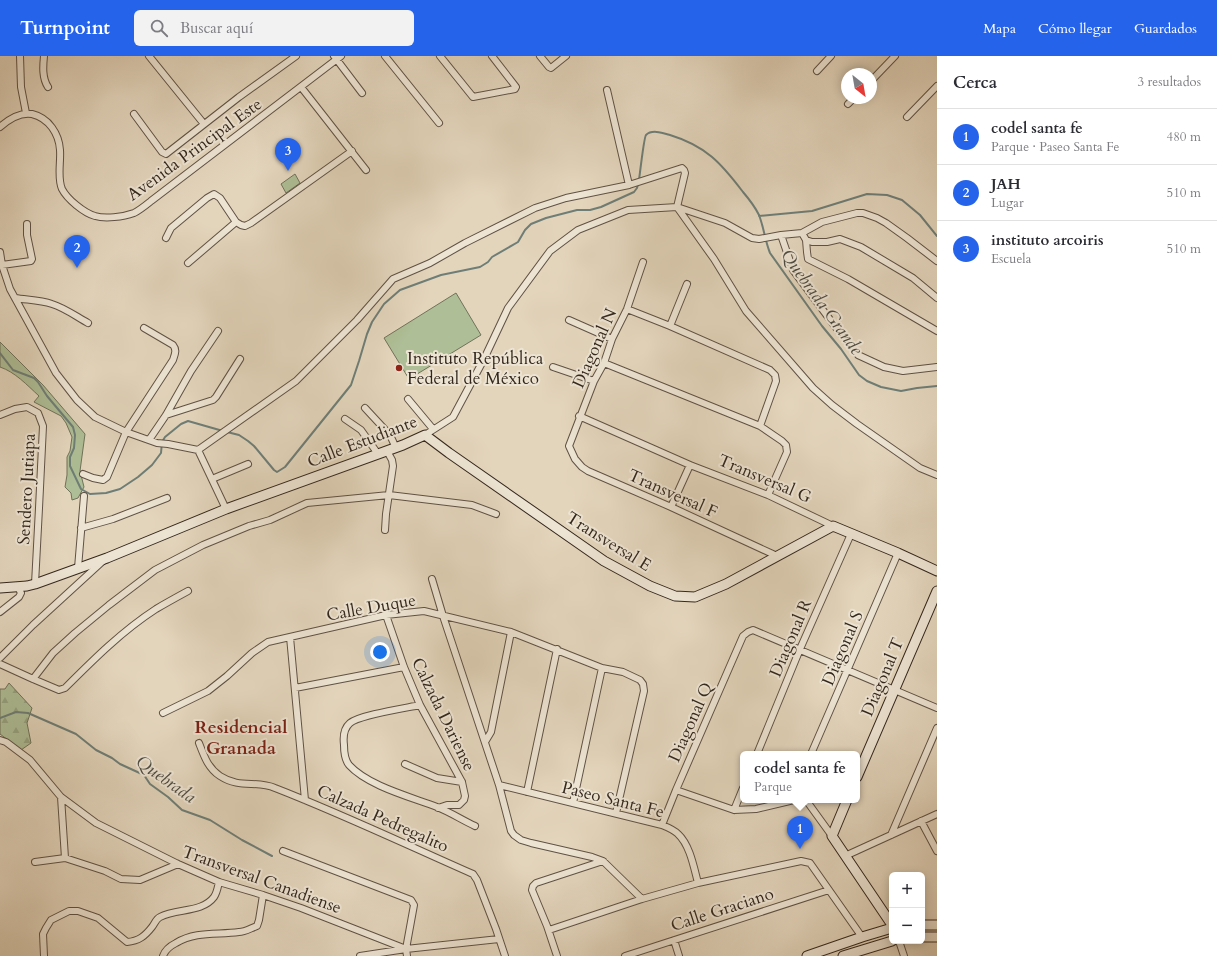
<!DOCTYPE html>
<html lang="es">
<head>
<meta charset="utf-8">
<style>
  body { margin:0; font-family:Cardo,serif; background:#f2f2f3; color:#2b2b33 }
  .controls { position:absolute; right:12px; bottom:12px; display:grid; overflow:hidden; border-radius:6px; box-shadow:0 2px 10px #0003 }
  .controls button { width:36px; height:36px; display:grid; place-items:center; padding:0; border:0; border-bottom:1px solid #e1e1e2; background:#fff; color:#2b2b33; font:20px sans-serif }
  .compass { position:absolute; left:841px; top:12px; width:36px; height:36px; border-radius:50%; background:#fff; box-shadow:0 2px 10px #0003; rotate:149deg }
  .you { position:absolute; left:380px; top:596px; width:14px; height:14px; margin:-10px; border:3px solid #fff; border-radius:50%; background:#1a73e8; box-shadow:0 0 0 6px #1a73e833 }
  .badge { display:grid; place-items:center; width:26px; height:26px; border-radius:50%; background:#2563eb; color:#fff; font-size:13px; font-weight:700 }
  .pin { position:absolute; translate:-50% -33px; filter:drop-shadow(0 1px 2px #0008) }
  .pin::after { content:''; position:absolute; top:21px; width:14px; height:12px; background:inherit; clip-path:polygon(0 0,100% 0,50% 100%) }
  .popup { position:absolute; left:740px; top:695px; width:120px; height:52px; box-sizing:border-box; display:grid; place-content:center; border-radius:6px; background:#fff; filter:drop-shadow(0 1px 3px #0005); font-size:13px; white-space:nowrap; color:#7c7c81 }
  .popup b { font-size:15px; color:#2b2b33 }
  .popup::after { content:''; position:absolute; left:50%; top:100%; margin-left:-8px; border:8px solid transparent; border-top-color:#fff }
  .list { margin:0; padding:0; list-style:none }
  h2 { display:flex; justify-content:space-between; align-items:center; height:52px; margin:0; padding:0 16px; font-size:17px }
  h2 small { font-size:13px; font-weight:400; color:#7c7c81 }
  .list li { display:grid; grid-template-columns:26px 1fr auto; gap:12px; align-items:center; box-sizing:border-box; height:56px; padding:0 16px; border-top:1px solid #e1e1e2 }
  .list b { display:block; font-size:15px; white-space:nowrap }
  .list p { margin:0; font-size:13px; white-space:nowrap; color:#7c7c81 }
  .list em { font-size:13px; font-style:normal; color:#7c7c81 }
  .icon { flex:none; width:22px; height:22px; fill:none; stroke:currentColor; stroke-width:2; stroke-linecap:round; stroke-linejoin:round }
  .map { position:relative; flex:none; width:937px; height:900px; overflow:hidden }
  header { display:flex; align-items:center; gap:24px; box-sizing:border-box; height:56px; padding:0 20px; background:#2563eb; color:#fff }
  header strong { font-size:19px }
  nav { display:flex; gap:22px; margin-inline-start:auto; font-size:14px }
  .search { width:280px; height:36px; background:#f2f2f3; display:flex; align-items:center; gap:10px; box-sizing:border-box; padding:0 14px; border-radius:6px; color:#7c7c81; font-size:15px }
  main { display:flex }
  aside { flex:1; background:#fff }
  .map>svg:first-child { display:block }
  .green { fill:#aebe96; stroke:#70725a }
  .forest { fill:url(#forest-firs); stroke:#70725a }
  .lines { fill:none; stroke-linecap:round; stroke-linejoin:round }
  .stream { stroke:#6e7e77; stroke-width:2 }
  .street-casing { stroke:#5f5245; stroke-width:8 }
  .secondary-casing { stroke:#33271d; stroke-width:11 }
  .street { stroke:#ede4d3; stroke-width:6 }
  .secondary { stroke:#ede4d3; stroke-width:9 }
  .poi-dot { fill:#8f2418; stroke:#ede4d3; stroke-width:1.5 }
  .labels { text-anchor:middle; stroke-width:4; stroke-linejoin:round; paint-order:stroke }
  .street-label { font-size:17px; fill:#33271d; stroke:#ede4d3 }
  .poi-label { font-size:17px; fill:#33271d; stroke:#ede4d3; text-anchor:start }
  .water-label { font-size:18px; font-style:italic; fill:#4c4b42; stroke:#ede4d3 }
  .neighbourhood-label { font-size:18px; font-weight:bold; fill:#7a1f14; stroke:#ede4d3 }
</style>
</head>
<body>
<header>
<strong>Turnpoint</strong>
<div class="search"><svg class="icon" aria-label="search" viewBox="0 0 24 24"><circle cx="10" cy="10" r="6"/><path d="M15 15l6 6"/></svg>Buscar aquí</div>
<nav><a>Mapa</a><a>Cómo llegar</a><a>Guardados</a></nav>
</header>
<main>
<div class="map">
<svg width="937" height="900" viewBox="0 0 937 900">
  <defs>
    <pattern id="forest-firs" width="22" height="20" patternUnits="userSpaceOnUse"><rect width="22" height="20" fill="#aebe96"/><path d="M5 1l3.5 6h-7zM16 11l3.5 6h-7z" fill="#96a381"/></pattern>
  </defs>
  <rect width="100%" height="100%" fill="#e3d5bc"/>
  <filter id="stains"><feTurbulence type="fractalNoise" baseFrequency=".005" numOctaves="4"/><feColorMatrix values="0 0 0 0 .2 0 0 0 0 .09 0 0 0 0 .02 0 0 0 .5 -.17"/></filter>
  <radialGradient id="worn" r=".72"><stop offset=".6" stop-color="#630" stop-opacity="0"/><stop offset="1" stop-color="#630" stop-opacity=".3"/></radialGradient>
  <path class="green" d="M 295,118 L 300,127 L 286,137 L 281,128 Z
    M 456,237 L 481,279 L 409,323 L 384,282 Z
    M 0,286 L 43,329 L 85,378 L 80,415 L 84,431 L 78,442 L 72,444 L 71,437 L 65,431 L 67,419 L 67,401 L 70,395 L 72,381 L 66,367 L 61,360 L 34,346 L 39,340 C 27,329 15,316 0,311 Z"/>
  <path class="forest" d="M 9,627 L 32,652 L 27,667 L 31,687 L 21,694 L 0,678 L 0,633 L 5,633 Z"/>
  <g class="lines">
    <path class="stream" d="M 639,124 C 640,117 644,81 646,79 C 652,73 663,77 670,79 C 706,90 721,107 743,136 C 749,143 755,151 759,159 C 764,172 765,185 770,197 L 822,270 L 841,293 L 859,319 L 867,325 L 881,331 L 901,335 L 917,332 L 937,330
      M 759,160 L 812,155 L 867,138 L 887,139 L 902,144 L 920,159 L 937,180
      M 0,297 L 13,314 L 34,322 L 38,326 L 47,340 L 73,371 L 75,379 L 74,392 L 70,401 L 70,410 L 81,433 L 90,438 L 106,437 L 120,433 L 138,421 L 152,409 L 161,397 L 162,386 L 165,381 L 181,368 L 188,365 L 223,375
      M 227,376 L 239,379 L 248,385 L 254,390 L 274,414 L 277,416 L 285,411 L 351,329 L 359,305 L 367,278 L 372,266 L 384,248 L 400,234 L 441,219 L 480,211 L 488,206 L 492,201 L 518,186 L 525,174 L 531,168 L 546,162 L 577,154 L 590,154 L 601,151 L 634,136 L 637,132 L 638,128
      M 0,662 L 16,656 L 28,657 L 76,678 L 96,694 L 112,702 L 120,708 L 144,719 L 150,728 L 168,741 L 182,754 L 210,764 L 242,784 L 272,800"/>
    <g class="street-casing">
      <path id="street" d="M 20,0 L 21,31 L 26,57
        M 44,0 C 43,10 42,22 48,31
        M 149,0 L 204,68
        M 334,0 L 362,37
        M 385,0 L 439,67
        M 440,0 L 473,41 L 515,33 L 516,31 L 492,0
        M 540,0 L 549,11 L 551,12 L 566,0
        M 817,15 L 831,0
        M 871,25 L 895,0
        M 301,31 L 366,114
        M 607,34 L 629,129
        M 848,48 L 854,42
        M 134,58 L 162,96 L 166,98 L 239,41 L 296,0
        M 907,61 L 937,30
        M 0,71 C 9,63 20,56 32,58 C 49,62 59,78 60,94 C 61,106 57,122 62,133 C 67,143 84,157 95,160 C 105,163 123,161 134,157 C 140,154 146,149 151,145 L 341,0
        M 802,177 L 806,184 L 807,196 L 808,203 L 848,223 L 937,275
        M 781,179 L 793,214 L 834,269 L 858,299 L 884,311 L 903,315 L 937,311
        M 166,182 L 171,172 L 207,142 L 214,138 L 220,142 L 236,166 L 241,169 L 245,170 L 251,167 L 352,95
        M 806,184 L 812,186 L 827,186 L 840,183 L 861,191 L 913,222 L 937,242
        M 0,196 L 2,209 L 10,233 L 56,317 L 77,344 L 95,361 L 126,376 L 157,387 L 168,388 L 198,394 L 296,325 L 357,264 L 393,223 L 430,207 L 465,187 L 535,152 L 566,142 L 629,129 L 682,112 L 684,114 L 685,117 L 677,151 L 714,203 L 746,255 L 813,332 L 832,349 L 857,368 L 920,412 L 937,419
        M 643,206 L 627,253 L 612,283 L 604,307 L 594,325 L 569,390 L 575,403 L 582,411 L 588,415 L 671,451 L 777,500
        M 188,207 L 236,166
        M 2,209 L 31,205 L 32,203 L 27,179 L 27,168
        M 15,242 C 27,244 40,244 52,248 C 65,252 77,261 88,267
        M 627,253 L 670,270 L 770,314 L 775,319 L 776,325 L 760,370
        M 569,264 L 612,283
        M 670,270 L 687,228
        M 604,307 L 760,370 L 782,385 L 786,389 L 787,396 L 768,439
        M 553,311 L 594,325
        M 408,343 L 433,373
        M 365,352 L 390,379 L 396,392
        M 0,359 L 15,353 L 27,351 L 38,357 L 43,370 L 39,452 L 35,528
        M 166,359 L 213,344 L 216,341 L 240,303
        M 579,360 L 690,409 L 768,439 L 833,470
        M 345,363 L 361,374 L 378,398
        M 425,379 L 453,361 L 484,303 L 508,252 L 550,195 L 578,174 L 628,154 L 677,151 L 725,167 L 752,182 L 759,183 L 781,179 L 802,177 L 822,166 L 857,157 L 863,157 L 877,162 L 886,167 L 907,182 L 937,205
        M 149,384 L 166,359 L 191,315 L 218,275
        M 198,394 L 226,453
        M 83,418 L 93,422 L 103,424 L 107,421 L 126,376 L 173,304 C 175,298 177,294 173,289 L 144,272
        M 212,423 L 248,408
        M 671,451 L 690,409
        M 81,472 L 113,463 L 167,442
        M 385,474 L 386,458 L 393,410 L 392,404 L 387,395
        M 78,512 L 84,440
        M 432,523 L 443,560 L 499,729 L 662,769 C 667,771 674,774 678,778 C 690,789 694,812 698,827 L 801,805 L 810,807 L 862,881
        M 0,556 L 19,541 L 21,537 L 18,531
        M 386,559 L 404,611 L 420,649 L 462,726 L 465,740 L 464,744 L 459,749 L 447,749 L 438,752
        M 290,581 L 305,744
        M 0,602 L 33,569 L 104,504
        M 0,608 L 33,623 L 59,634 L 65,632 C 93,604 122,575 156,553 C 166,547 177,541 188,535
        M 33,623 L 53,597 L 75,577 L 109,549 L 155,514 L 203,489 L 249,470 L 270,464 L 307,447 L 389,439 L 472,449 L 496,458
        M 295,632 L 404,611
        M 420,649 C 406,652 359,659 350,667 C 343,673 343,681 344,689 C 344,696 345,704 349,709 C 368,730 411,741 437,751 C 450,756 462,764 475,770
        M 163,657 L 208,635 L 227,620 L 252,597 L 268,586 L 386,559 L 424,555 L 511,576 L 602,612 L 623,616 L 640,624 L 643,628 L 644,635 L 616,757
        M 0,684 L 6,686 L 30,704 L 61,741 L 96,767 L 178,808 L 219,826 L 263,839 L 301,852 L 406,893
        M 485,686 L 491,676 L 511,576
        M 199,687 C 204,700 208,712 220,720 C 240,733 256,724 275,732 C 342,758 407,789 473,818 L 477,824 L 496,873 L 505,900
        M 757,698 L 800,593 L 851,478
        M 811,698 L 898,497
        M 405,708 L 437,722 L 462,726
        M 499,729 L 511,775 L 514,779 L 521,784 L 531,787 L 592,801 L 603,805
        M 676,734 L 734,754 L 756,753 L 794,744
        M 527,736 L 557,593
        M 61,741 L 65,802
        M 806,744 L 832,780
        M 573,747 L 602,612
        M 734,754 L 743,732
        M 921,765 L 937,795
        M 662,769 L 676,734 L 743,580 L 748,576 L 753,574 L 937,652
        M 891,779 L 937,672
        M 283,795 L 411,844 L 414,849 L 406,893 L 407,900
        M 845,800 L 937,758
        M 35,806 L 65,802 L 105,815 L 121,823 L 140,824 L 178,808
        M 549,874 L 642,843 L 698,827
        M 674,884 L 679,900
        M 899,885 L 904,900
        M 44,900 L 43,878 L 46,872 L 51,864 L 69,855 L 78,855 L 98,862 L 127,886 C 139,885 145,880 152,871 C 155,867 156,863 160,861 C 177,852 202,857 214,841 C 217,837 218,830 219,826
        M 163,900 C 165,894 170,890 176,887 C 196,875 217,879 239,876 C 245,876 251,872 257,870 L 259,864 L 263,839
        M 360,900 L 406,893 L 499,883
        M 557,900 L 547,870 L 532,834 L 533,830 L 536,827 L 603,805 L 642,843
        M 625,900 L 829,834"/>
    </g>
    <g class="secondary-casing">
      <path id="secondary" d="M 0,532 L 27,530 L 35,528 L 107,502 L 226,453 L 403,389 L 425,379 L 449,397 L 604,505 L 650,530 L 675,540 L 695,541 L 726,528 L 833,470 L 898,497 L 937,515
        M 857,721 L 937,535
        M 847,744 L 832,780 L 892,869
        M 922,869 L 937,869
        M 922,881 L 937,881
        M 807,900 L 862,881 L 892,872
        M 843,900 L 892,885"/>
    </g>
    <use href="#street" class="street"/>
    <use href="#secondary" class="secondary"/>
  </g>
  <circle class="poi-dot" cx="399" cy="312" r="4"/>
  <g class="labels">
    <g class="street-label">
      <text transform="translate(194 93) rotate(-36)" y="6">Avenida Principal Este</text>
      <text transform="translate(594 292) rotate(-66)" y="6">Diagonal N</text>
      <text transform="translate(362 385) rotate(-21)" y="6">Calle Estudiante</text>
      <text transform="translate(765 422) rotate(23)" y="6">Transversal G</text>
      <text transform="translate(26 433) rotate(-87)" y="6">Sendero Jutiapa</text>
      <text transform="translate(673 437) rotate(24)" y="6">Transversal F</text>
      <text transform="translate(609 485) rotate(32)" y="6">Transversal E</text>
      <text transform="translate(371 551) rotate(-10)" y="6">Calle Duque</text>
      <text transform="translate(790 582) rotate(-67)" y="6">Diagonal R</text>
      <text transform="translate(842 592) rotate(-67)" y="6">Diagonal S</text>
      <text transform="translate(882 621) rotate(-67)" y="6">Diagonal T</text>
      <text transform="translate(444 658) rotate(64)" y="6">Calzada Dariense</text>
      <text transform="translate(690 666) rotate(-66)" y="6">Diagonal Q</text>
      <text transform="translate(613 743) rotate(14)" y="6">Paseo Santa Fe</text>
      <text transform="translate(383 762) rotate(24)" y="6">Calzada Pedregalito</text>
      <text transform="translate(262 823) rotate(20)" y="6">Transversal Canadiense</text>
      <text transform="translate(722 853) rotate(-18)" y="6">Calle Graciano</text>
    </g>
    <g class="poi-label">
      <text x="407" y="308">Instituto República<tspan x="407" dy="20">Federal de México</tspan></text>
    </g>
    <g class="water-label">
      <text transform="translate(822 246) rotate(54)" y="6">Quebrada Grande</text>
      <text transform="translate(166 723) rotate(35)" y="6">Quebrada</text>
    </g>
    <g class="neighbourhood-label">
      <text x="241" y="677">Residencial<tspan x="241" dy="21">Granada</tspan></text>
    </g>
  </g>
  <rect width="100%" height="100%" filter="url(#stains)"/>
  <rect width="100%" height="100%" fill="url(#worn)"/>
</svg>
<div class="controls">
<button>+</button>
<button>−</button>
</div>
<svg class="compass" viewBox="-18 -18 36 36"><path d="M0-13l5 13h-10z" fill="#e53935"/><path d="M0 13l5-13h-10z" fill="#7c7c81"/></svg>
<div class="you"></div>
<div class="pin badge" style="left:800px;top:793px">1</div>
<div class="popup"><b>codel santa fe</b>Parque</div>
<div class="pin badge" style="left:77px;top:212px">2</div>
<div class="pin badge" style="left:288px;top:115px">3</div>
</div>
<aside>
<h2>Cerca<small>3 resultados</small></h2>
<ul class="list">
<li><span class="badge">1</span><div><b>codel santa fe</b><p>Parque · Paseo Santa Fe</p></div><em>480 m</em></li>
<li><span class="badge">2</span><div><b>JAH</b><p>Lugar</p></div><em>510 m</em></li>
<li><span class="badge">3</span><div><b>instituto arcoiris</b><p>Escuela</p></div><em>510 m</em></li>
</ul>
</aside>
</main>
</body>
</html>
